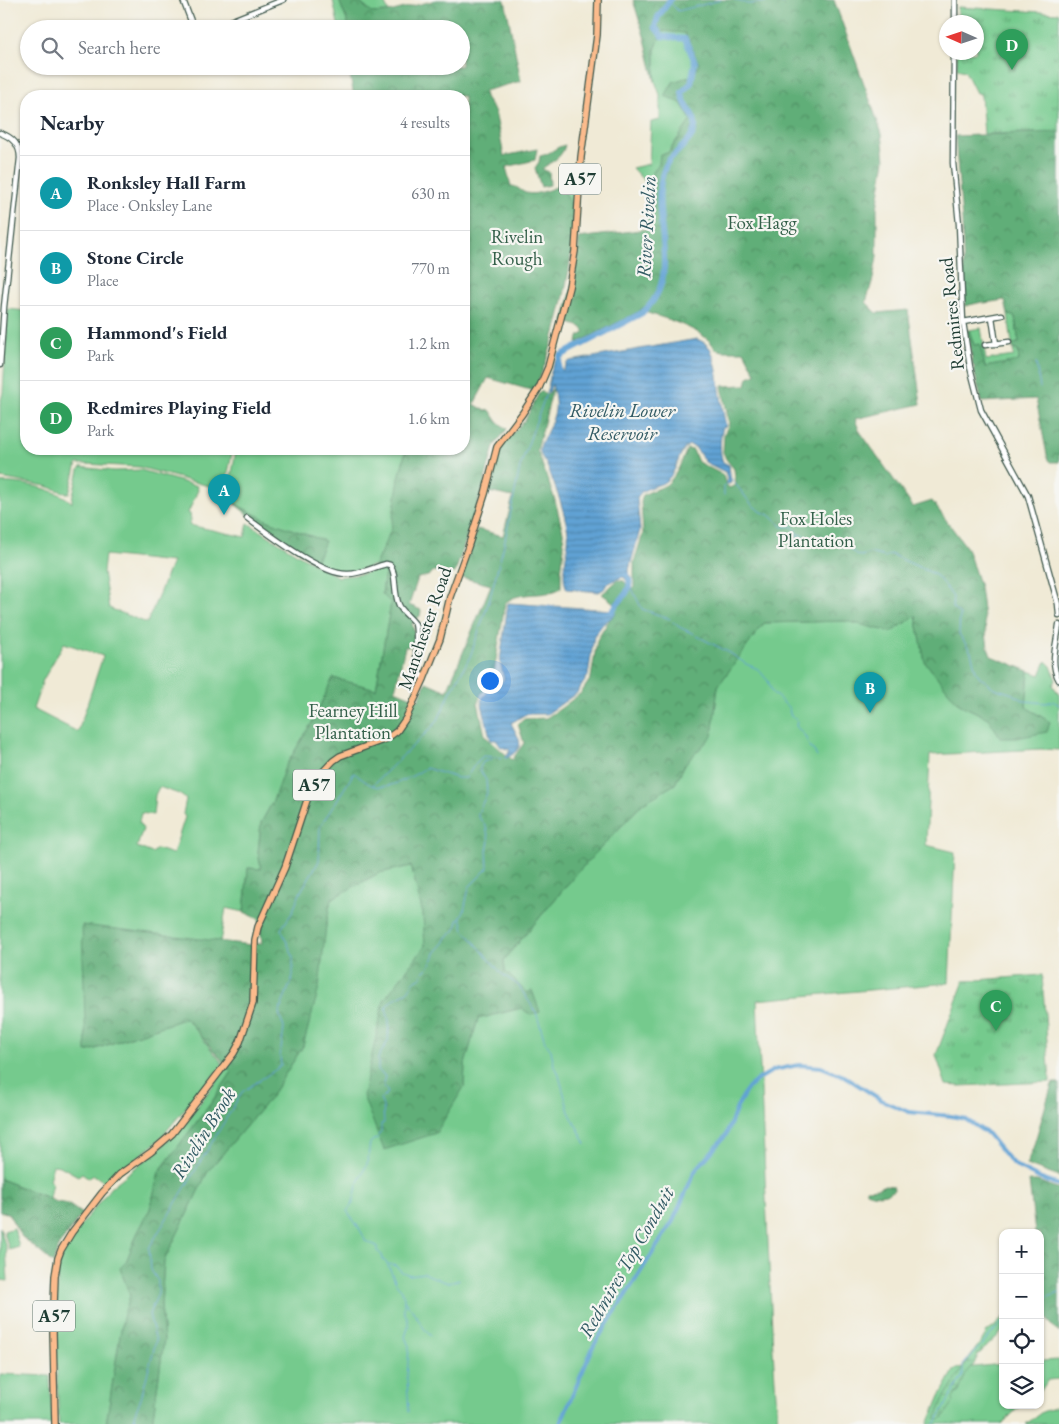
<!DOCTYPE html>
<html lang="en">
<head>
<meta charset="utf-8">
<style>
  body { margin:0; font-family:"EB Garamond",serif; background:#f2f2f3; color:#1f2937 }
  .controls { position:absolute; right:15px; bottom:15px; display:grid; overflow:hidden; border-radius:10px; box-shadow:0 1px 4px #0004 }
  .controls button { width:45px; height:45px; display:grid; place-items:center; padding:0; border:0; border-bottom:1px solid #e0e1e3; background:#fff; color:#1f2937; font:25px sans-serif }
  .compass { position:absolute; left:939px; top:15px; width:45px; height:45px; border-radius:50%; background:#fff; box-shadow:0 1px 4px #0004; rotate:273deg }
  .you { position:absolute; left:489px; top:680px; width:18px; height:18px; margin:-12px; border:4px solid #fff; border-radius:50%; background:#1a73e8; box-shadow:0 0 0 8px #1a73e833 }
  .badge { display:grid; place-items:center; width:32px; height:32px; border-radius:50%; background:#d93025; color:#fff; font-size:16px; font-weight:700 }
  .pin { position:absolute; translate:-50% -41px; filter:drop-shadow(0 1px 2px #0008) }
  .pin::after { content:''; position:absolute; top:26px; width:18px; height:15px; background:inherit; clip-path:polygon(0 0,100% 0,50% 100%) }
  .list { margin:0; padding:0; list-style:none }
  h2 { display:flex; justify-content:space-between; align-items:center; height:65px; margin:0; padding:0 20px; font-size:21px }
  h2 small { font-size:16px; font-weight:400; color:#747a83 }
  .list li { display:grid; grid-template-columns:32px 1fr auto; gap:15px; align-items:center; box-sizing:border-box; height:75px; padding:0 20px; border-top:1px solid #e0e1e3 }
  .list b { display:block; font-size:19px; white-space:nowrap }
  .list p { margin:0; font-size:16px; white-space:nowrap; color:#747a83 }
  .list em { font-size:16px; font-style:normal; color:#747a83 }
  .icon { flex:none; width:28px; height:28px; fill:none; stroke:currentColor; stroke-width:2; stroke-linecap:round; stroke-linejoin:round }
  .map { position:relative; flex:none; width:1059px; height:1424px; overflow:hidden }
  .search { position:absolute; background:#fff; box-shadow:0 1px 4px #0004; left:20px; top:20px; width:450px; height:55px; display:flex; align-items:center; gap:12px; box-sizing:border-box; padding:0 18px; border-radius:28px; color:#747a83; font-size:19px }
  .panel { position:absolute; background:#fff; box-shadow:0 1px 4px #0004; left:20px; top:90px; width:450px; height:365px; border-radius:20px }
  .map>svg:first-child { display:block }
  .grass { fill:#75ca8d; stroke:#4a8460; fill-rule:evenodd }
  .forest { fill:url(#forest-crowns); stroke:#407656 }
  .wetland { fill:url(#wetland-marsh); stroke:#4a8460 }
  .park { fill:url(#park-tufts); stroke:#4a8460 }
  .water { fill:url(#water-rules); stroke:#407084 }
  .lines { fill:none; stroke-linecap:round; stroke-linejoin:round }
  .stream { stroke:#60a2d4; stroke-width:1 }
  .canal { stroke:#60a2d4; stroke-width:4 }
  .river { stroke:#60a2d4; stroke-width:6 }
  .minor-casing { stroke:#3e574c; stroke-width:7 }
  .major-casing { stroke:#3e574c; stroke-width:8 }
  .minor { stroke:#fff; stroke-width:4.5 }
  .major { stroke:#fbbb8c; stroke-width:5.5 }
  .labels { text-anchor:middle; stroke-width:4.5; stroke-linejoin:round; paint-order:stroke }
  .shield { fill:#f6f6f2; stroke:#60746d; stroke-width:1 }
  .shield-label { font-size:18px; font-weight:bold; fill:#1f3d34 }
  .park-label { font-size:19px; fill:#34604a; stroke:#f6f6f2 }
  .street-label { font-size:19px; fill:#1f3d34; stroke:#f6f6f2 }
  .water-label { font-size:20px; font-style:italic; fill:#325b64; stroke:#f6f6f2 }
</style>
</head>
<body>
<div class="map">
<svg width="1059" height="1424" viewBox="0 0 1059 1424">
  <defs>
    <pattern id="forest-crowns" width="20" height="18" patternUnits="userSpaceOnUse" patternTransform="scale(1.25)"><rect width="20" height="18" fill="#60ae78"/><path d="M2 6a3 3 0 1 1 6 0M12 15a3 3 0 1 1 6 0" fill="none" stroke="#4f8f63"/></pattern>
    <pattern id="wetland-marsh" width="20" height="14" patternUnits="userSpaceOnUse" patternTransform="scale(1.25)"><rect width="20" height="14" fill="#75ca8d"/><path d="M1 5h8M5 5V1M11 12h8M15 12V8" fill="none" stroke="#5fa574"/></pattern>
    <pattern id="park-tufts" width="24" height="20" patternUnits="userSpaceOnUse" patternTransform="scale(1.25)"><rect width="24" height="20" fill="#75ca8d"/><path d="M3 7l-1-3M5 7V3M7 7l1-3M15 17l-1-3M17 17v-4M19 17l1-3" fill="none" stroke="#5fa574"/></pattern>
    <pattern id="water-rules" width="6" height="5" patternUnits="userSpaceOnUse" patternTransform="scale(1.25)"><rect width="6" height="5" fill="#60a2d4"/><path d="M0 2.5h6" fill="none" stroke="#4f85ad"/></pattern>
  </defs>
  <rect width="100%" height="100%" fill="#f6f6f2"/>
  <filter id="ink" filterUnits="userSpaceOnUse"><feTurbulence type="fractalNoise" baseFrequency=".02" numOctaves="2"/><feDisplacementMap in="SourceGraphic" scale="10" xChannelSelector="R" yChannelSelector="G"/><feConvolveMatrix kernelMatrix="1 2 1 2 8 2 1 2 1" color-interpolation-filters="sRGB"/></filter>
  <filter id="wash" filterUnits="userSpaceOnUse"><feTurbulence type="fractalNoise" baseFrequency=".0096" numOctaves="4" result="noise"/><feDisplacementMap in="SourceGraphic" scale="20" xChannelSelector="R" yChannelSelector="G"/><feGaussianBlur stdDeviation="1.12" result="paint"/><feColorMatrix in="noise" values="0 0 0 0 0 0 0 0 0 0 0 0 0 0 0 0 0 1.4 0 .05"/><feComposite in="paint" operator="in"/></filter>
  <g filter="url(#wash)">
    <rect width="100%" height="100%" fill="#f0ead6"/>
    <path class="grass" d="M 333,0 L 339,0 L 349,26 L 347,29 L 339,29 Z
      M 357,0 L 383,0 L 389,12 L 372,13 Z
      M 662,31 L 685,33 L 699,64 L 694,75 L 673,82 L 681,103 L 691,120 L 646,183 L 632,168 L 649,164 L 651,122 L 660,120 L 660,95 L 655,81 L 655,50 Z
      M 577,181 L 574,215 L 564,190 Z
      M 8,309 L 26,311 L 26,449 L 233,449 L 228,473 L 220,489 L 139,467 L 84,464 L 77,464 L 69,494 L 46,486 L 0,478 L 0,404 L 3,392 Z
      M 1008,314 L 1015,317 L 1019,343 L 1012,344 Z
      M 981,328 L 986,360 L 1014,356 L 1013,349 L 1018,351 L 1019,361 L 985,367 L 980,344 L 974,345 L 969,330 Z
      M 236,449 L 406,449 L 399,479 L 391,530 L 375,565 C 348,575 343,574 316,562 L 325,541 C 289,528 250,519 222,492 L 232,473 Z
      M 81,467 L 114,471 L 141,470 L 197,486 L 198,490 L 188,513 L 190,514 L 191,520 L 189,525 L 245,537 L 248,523 L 299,555 L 338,577 L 363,574 L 373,570 L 385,571 L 382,594 L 391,603 L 376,689 L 333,678 L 313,721 L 285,767 L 273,801 L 261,823 L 258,852 L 261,869 L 248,868 L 244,912 L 226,908 L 220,942 L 115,929 L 87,1052 L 186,1018 L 223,1064 L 158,1141 L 106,1183 L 94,1175 L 89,1178 L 82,1173 L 78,1176 L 60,1166 L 53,1165 L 49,1180 L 52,1183 L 49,1198 L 0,1179 L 0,483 C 18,481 60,489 72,503 L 72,498 L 79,470 ZM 105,555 L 172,562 L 147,623 L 109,608 L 103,572 ZM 64,643 L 103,656 L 78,732 L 33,709 L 43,680 ZM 159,787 L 179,794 L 186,799 L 183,814 L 185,817 L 173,854 L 157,849 L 152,853 L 137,847 L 143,829 L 139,823 L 141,813 L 153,815 L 155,795 Z
      M 916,616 L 925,662 L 959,704 L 988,718 L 1050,722 L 1026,707 L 1029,671 L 1040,675 L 1046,661 L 1051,666 L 1056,680 L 1053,685 L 1059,695 L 1059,750 L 1041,749 L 930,755 L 926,845 L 955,852 L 949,983 L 757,1000 L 773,1351 L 778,1424 L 152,1424 L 164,1340 L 161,1305 L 164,1261 L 208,1171 L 270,1098 L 303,1046 L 331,899 L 379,873 L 411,866 L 423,914 L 425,946 L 384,1000 L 464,1087 L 465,1064 L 478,1019 L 522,1008 L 531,1015 L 532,991 L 527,993 L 505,971 L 504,960 L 577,873 L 643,803 L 675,784 L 685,764 L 712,736 L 718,686 L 764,623 L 846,621 L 891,632 Z
      M 227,1067 L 232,1072 L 211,1103 L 159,1172 L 150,1209 L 137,1234 L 126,1262 L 120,1268 L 130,1296 L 123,1317 L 106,1424 L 59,1424 L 55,1334 L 58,1267 L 68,1242 L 111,1187 L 159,1149 L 180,1129 Z
      M 0,1227 L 6,1248 L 8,1281 L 0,1280 Z
      M 14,1228 L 19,1247 L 9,1250 L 4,1231 Z
      M 1059,1360 L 1059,1379 L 1048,1380 L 1040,1392 L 1040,1361 Z
      M 1003,1364 L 1003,1405 L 1021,1405 L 1002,1424 L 928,1424 L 940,1396 L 955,1369 Z
      M 0,1374 L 50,1376 L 52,1424 L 0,1424 Z
      M 1059,1406 L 1059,1424 L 1026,1424 L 1042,1412 Z"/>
    <path class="forest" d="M 339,0 L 357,0 L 372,13 L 389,12 L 436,0 L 505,0 L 521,81 L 484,91 L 485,97 L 495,112 L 504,156 L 537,149 L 535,160 L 506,167 L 511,186 C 518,186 520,191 526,193 C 536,196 550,189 559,186 C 566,192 573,207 574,216 C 575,229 572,242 571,255 C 565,299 553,350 534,391 L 488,378 L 474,404 L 486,411 L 490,410 L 498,422 L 507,429 L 494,446 L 482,491 L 455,573 L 434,571 L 428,576 L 418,578 L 409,605 L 421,610 L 420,616 L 412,623 L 414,631 L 414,646 L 405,647 L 395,690 L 419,700 L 426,682 L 447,691 L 491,585 L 460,577 L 477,529 L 503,536 L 513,497 L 488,492 L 499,448 L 525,420 L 540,391 L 548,395 L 553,388 L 537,450 L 555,500 L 563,532 L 564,547 L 561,573 L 561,588 C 543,599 521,589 505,603 L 493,679 L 481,694 L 478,702 L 485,736 L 512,760 L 524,743 L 518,724 L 524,719 L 546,718 L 560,709 L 581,693 L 591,678 L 597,640 L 618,606 L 602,594 L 618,580 L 624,581 L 631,590 L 634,587 L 634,562 L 643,533 L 641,502 L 643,495 C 650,491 659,489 666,485 C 676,477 682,461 687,449 L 693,450 L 698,462 L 723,475 L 725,482 L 729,488 L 736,485 L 734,469 L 726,459 L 723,452 L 724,434 L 729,424 L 722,386 L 746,385 L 748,377 L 756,374 L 744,351 L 723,351 L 715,349 C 708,330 659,316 640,311 L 577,343 L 578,337 L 585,332 L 581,327 L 563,321 C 571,294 578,266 579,238 L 647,229 L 646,183 L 659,163 L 660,154 L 668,153 L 691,120 L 681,103 L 665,96 L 673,82 L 694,75 L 699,64 L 685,33 L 662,31 L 655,50 L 655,81 L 645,39 L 633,0 L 834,0 L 882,134 L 885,160 L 877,208 L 877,257 L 873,279 L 866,302 L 877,313 L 908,310 L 921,404 L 855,419 L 859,430 L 913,507 L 932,501 L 967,548 L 980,587 L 988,648 L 991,656 L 1029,671 L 1026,707 L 1050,722 L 1047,732 L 1016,738 L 1001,738 L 988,718 L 959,704 L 925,662 L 916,616 L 891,632 L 846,621 L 764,623 L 718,686 L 712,736 L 685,764 L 675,784 L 643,803 L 577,873 L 504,960 L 505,971 L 527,993 L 532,990 L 540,1012 L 531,1015 L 521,1008 L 478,1019 L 465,1064 L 464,1087 L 436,1133 L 384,1150 L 363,1096 L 384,1000 L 425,946 L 423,914 L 411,866 L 379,873 L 331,899 L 326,926 L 319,988 L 303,1046 L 270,1098 L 208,1171 L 164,1261 L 161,1305 L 164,1340 L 152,1424 L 106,1424 L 123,1317 L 130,1296 L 120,1268 L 126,1262 L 137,1234 L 150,1209 L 159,1172 L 211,1103 L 232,1072 L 186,1018 L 86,1052 L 82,925 L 252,945 L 262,943 L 259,919 L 244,912 L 248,868 L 261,869 L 258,852 L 261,823 L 273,801 L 285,767 L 313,721 L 333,678 L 376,689 L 391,603 L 382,594 L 385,572 L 373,570 L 391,530 L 399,479 L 406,449 L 464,449 L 464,96 L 354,96 L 348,66 L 461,66 L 461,29 L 347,29 L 349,26 Z
      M 1059,132 L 1059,462 L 1050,462 L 1048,460 L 1036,399 L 982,402 L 974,371 L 975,367 L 973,366 L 967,330 L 969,330 L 974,345 L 980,344 L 985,367 L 1019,361 L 1018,351 L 1013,349 L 1012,344 L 1019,343 L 1015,317 L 1008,314 L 1005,300 L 984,303 L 982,302 L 965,306 L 962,219 L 955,136 Z
      M 565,145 C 562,159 551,161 542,169 L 549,172 L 550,185 L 541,187 L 535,168 L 539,162 L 540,156 C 551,154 555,147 565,145 Z
      M 232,502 L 266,520 L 325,541 L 316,562 L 256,521 Z
      M 1054,1083 L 1059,1083 L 1059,1177 L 1026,1165 L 1033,1148 L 1052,1084 Z
      M 0,1179 L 57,1202 L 68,1204 L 82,1214 L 59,1245 L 53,1263 L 21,1236 L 8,1213 L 0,1212 Z
      M 1029,1181 L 1037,1181 L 1059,1189 L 1059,1333 L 1045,1317 L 1040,1281 L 1040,1233 L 1035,1233 Z
      M 885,1185 L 893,1186 L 894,1190 C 886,1196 875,1196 866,1192 L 866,1189 L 878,1188 Z"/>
    <path class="wetland" d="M 1003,1317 L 1003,1331 L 978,1355 L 975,1363 L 965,1375 L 959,1392 L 956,1393 L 953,1398 L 954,1401 L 945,1415 L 940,1420 L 936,1418 L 943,1400 L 971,1355 L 981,1342 L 987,1332 L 994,1327 Z"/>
    <path class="park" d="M 958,7 L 1059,13 L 1059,132 L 984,134 L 981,96 L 979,93 L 976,93 L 965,71 L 957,69 L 957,53 L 976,52 L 976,22 L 958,22 Z
      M 1042,975 L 1050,1082 L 959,1086 L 946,1085 L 936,1055 L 964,981 Z"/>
    <path class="water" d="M 697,339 C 702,341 707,344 710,348 C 720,367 720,403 726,426 L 723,427 C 720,437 719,452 723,462 L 729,465 L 731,483 L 729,484 L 726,483 L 727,478 L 725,472 L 705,462 L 695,447 L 689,445 C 677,451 678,475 663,483 C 655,487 641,488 637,498 L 640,530 L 629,570 L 631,584 L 629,585 L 625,578 L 622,577 L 607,584 L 604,589 L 599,592 L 567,589 C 559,574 570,549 568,532 C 564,509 556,488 547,466 C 545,460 539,456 540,449 C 540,443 545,437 547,432 C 557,411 557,406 552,384 L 549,392 L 546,392 C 551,381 549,369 556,360 L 560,360 L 560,368 L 563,370 L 567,363 L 570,361 Z
      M 508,603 L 613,610 L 616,614 L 603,624 L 594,636 L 588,676 L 577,693 L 547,714 L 526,714 L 511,723 C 518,738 528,746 507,758 L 506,756 L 510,750 L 501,747 L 496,740 L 491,740 L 490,737 L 481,700 L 491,688 L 498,687 L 504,679 L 500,661 Z"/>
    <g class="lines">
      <path class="stream" d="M 735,0 L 748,4 L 774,1 L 784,4
        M 669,1 L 678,11 L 721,0
        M 1036,363 L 1040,388
        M 730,477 L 752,505 L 762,512 L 771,516 L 783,527 L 792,526 L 798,534 L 807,537 L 826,537 L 836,540 L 843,543 L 857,555 L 861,556 L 870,553 L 885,557 L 890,554 L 932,573 L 937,576 L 953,597 L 952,608 L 960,615 L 959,634 L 971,652 L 976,671 L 979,676 L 994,688 L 1013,694 L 1025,701 L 1046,703 L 1053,701 L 1059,705
        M 724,495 L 724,487 L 727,484
        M 795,547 L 798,534
        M 804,550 L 807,539
        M 630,585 L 642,609 L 670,619
        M 673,622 L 679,627 L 694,634
        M 697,636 L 730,653 L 746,664 L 758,669 L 768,681 L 772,692 L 789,708 L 790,714 L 797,721 L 796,726 L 805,736 L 810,748 L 814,751 L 817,757
        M 373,785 L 437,722 L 451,691 L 470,657 L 489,601 L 504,545 L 520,467 L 547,391
        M 461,917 L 464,930 L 502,974 L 518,985 L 536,1012 L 545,1042 L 551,1050 L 554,1065 L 558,1072 L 569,1112 L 586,1144
        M 389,1264 L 396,1266 L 402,1272 L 410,1275 L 424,1273 L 442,1281 L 449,1283 L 459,1280
        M 1040,1300 L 1059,1293
        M 404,1301 C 416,1311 420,1327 431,1336
        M 409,1412 L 407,1379 L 409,1346 L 405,1337 L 408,1328 L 408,1319 L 404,1312 L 404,1298 L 402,1290 L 397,1285 L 387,1263 L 383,1260 L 382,1255 L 377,1251 L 377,1246 L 365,1241 C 364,1233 352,1219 347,1211 L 353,1203 L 358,1182 L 367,1164 L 370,1143 L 373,1140 L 377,1139 L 381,1132 L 381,1124 L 384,1123 L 383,1106 L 380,1099 L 388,1093 L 383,1084 L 385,1076 L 378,1071 L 378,1058 L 388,1041 L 389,1021 L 386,1007 C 391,999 397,998 405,993 C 413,987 410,981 422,977 L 422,974 L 428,968 L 434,957 L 435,953 L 444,943 L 447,937 L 455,931 L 458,921 L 464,911 L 469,887 L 488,868 L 487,851 L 489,841 L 486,827 L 478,816 L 478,813 L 487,793 L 486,780 L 480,770 L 480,767 L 483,762 L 492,759
        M 136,1424 L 134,1416 L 141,1398 L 156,1341 L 149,1314 L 158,1294 L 158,1281 L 151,1270 L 149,1248 L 242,1092 L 281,1066 L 280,1056 L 284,1028 L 279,1013 L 293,976 L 293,956 L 281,929 L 292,913 L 301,891 L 319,861 L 320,827 L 354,773 C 360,777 367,784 374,786 C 389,790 413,776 426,768 L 457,778 L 466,778 L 475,764 L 483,756 L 507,758
        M 935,1424 L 963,1375 L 963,1365 L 1003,1321"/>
      <path class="canal" d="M 560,1424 L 594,1345 L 673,1221 L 695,1171 L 726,1135 L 738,1105 L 747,1089 L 757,1080 L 774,1070 L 799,1065 L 821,1067 L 844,1076 L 883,1101 L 909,1112 L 951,1116 L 965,1119 L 988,1134 L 1009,1160 L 1019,1168 L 1041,1179 L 1059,1185"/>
      <path class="river" d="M 558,369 L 560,356 L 642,313 C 681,279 656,233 660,189 C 661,180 663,168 669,160 C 677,151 693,140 695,127 C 697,114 683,108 682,92 L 691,83 L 695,62 L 685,39 L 662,36 L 655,27 L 658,17 L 670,0
        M 613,610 C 619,600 632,592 629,579"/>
    </g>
  </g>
  <g filter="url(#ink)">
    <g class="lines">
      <g class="minor-casing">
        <path id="minor" d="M 183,0 L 194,29
          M 955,22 L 955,0
          M 210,29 L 283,0
          M 954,52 L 953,163 L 959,224 L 963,322 L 970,367 L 981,410 L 1028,496 L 1058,604 L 1059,615
          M 0,133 C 12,137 20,145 20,158 L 4,307 L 0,365
          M 992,317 L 996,344
          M 963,322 L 1002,315
          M 985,345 L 1009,342
          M 247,518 C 269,534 321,575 348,574 C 361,574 374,567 386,564 L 390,565 C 397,573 393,592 399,605 C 402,612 410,617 415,624 C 419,639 411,667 424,679
          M 1059,625 C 1057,643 1049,663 1059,680"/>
      </g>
      <g class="major-casing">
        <path id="major" d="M 55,1424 L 53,1333 L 55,1276 L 58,1258 L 61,1250 L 72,1232 L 102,1193 L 120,1174 L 151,1152 L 172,1134 L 234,1053 L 240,1042 L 253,1003 L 255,940 L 258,927 L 285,867 L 308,797 L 319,776 L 333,761 L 340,756 L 386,739 L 397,731 L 406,718 L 424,679 L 440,639 L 450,597 L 468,547 L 485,494 L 497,447 L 522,414 L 539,388 L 548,367 L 569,287 L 575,251 L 581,157 L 597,35 L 598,0"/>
      </g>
      <use href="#minor" class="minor"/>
      <use href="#major" class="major"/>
    </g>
  </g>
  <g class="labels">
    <g class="shield">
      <rect x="559" y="163.5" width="42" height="31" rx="4"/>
      <rect x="293" y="769.5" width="42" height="31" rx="4"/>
      <rect x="33" y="1300.5" width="42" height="31" rx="4"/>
    </g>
    <g class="shield-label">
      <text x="580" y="185">A57</text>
      <text x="314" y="791">A57</text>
      <text x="54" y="1322">A57</text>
    </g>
    <g class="park-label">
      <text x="762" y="229">Fox Hagg</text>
      <text x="517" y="243">Rivelin<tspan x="517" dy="22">Rough</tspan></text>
      <text x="816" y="525">Fox Holes<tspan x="816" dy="22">Plantation</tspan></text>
      <text x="353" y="717">Fearney Hill<tspan x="353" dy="22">Plantation</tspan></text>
    </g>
    <g class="street-label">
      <text transform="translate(951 314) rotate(-96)" y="7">Redmires Road</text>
      <text transform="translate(424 628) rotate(-71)" y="7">Manchester Road</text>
    </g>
    <g class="water-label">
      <text transform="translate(646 227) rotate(-87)" y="7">River Rivelin</text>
      <text x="622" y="417">Rivelin Lower<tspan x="622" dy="23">Reservoir</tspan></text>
      <text transform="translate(203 1133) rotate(-58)" y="7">Rivelin Brook</text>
      <text transform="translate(626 1262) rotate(-60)" y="7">Redmires Top Conduit</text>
    </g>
  </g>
</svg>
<div class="controls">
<button>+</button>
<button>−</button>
<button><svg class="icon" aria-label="locate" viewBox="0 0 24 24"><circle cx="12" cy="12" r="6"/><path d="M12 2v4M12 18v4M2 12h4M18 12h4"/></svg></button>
<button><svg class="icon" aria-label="layers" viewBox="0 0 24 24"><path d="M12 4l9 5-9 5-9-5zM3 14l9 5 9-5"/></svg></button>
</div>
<svg class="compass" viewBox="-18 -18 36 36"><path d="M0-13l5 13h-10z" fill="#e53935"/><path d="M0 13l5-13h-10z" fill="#747a83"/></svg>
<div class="you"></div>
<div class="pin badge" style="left:224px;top:515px;background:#0f9aa8">A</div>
<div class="pin badge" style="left:870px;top:713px;background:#0f9aa8">B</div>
<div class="pin badge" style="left:996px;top:1031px;background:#2e9e5b">C</div>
<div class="pin badge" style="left:1012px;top:70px;background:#2e9e5b">D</div>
<div class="search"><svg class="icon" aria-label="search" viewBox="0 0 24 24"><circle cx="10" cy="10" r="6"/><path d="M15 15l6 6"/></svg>Search here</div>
<section class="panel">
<h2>Nearby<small>4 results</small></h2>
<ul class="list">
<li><span class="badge" style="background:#0f9aa8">A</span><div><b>Ronksley Hall Farm</b><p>Place · Onksley Lane</p></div><em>630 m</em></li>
<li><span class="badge" style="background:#0f9aa8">B</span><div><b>Stone Circle</b><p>Place</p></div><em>770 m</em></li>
<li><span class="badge" style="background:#2e9e5b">C</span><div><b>Hammond's Field</b><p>Park</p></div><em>1.2 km</em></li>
<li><span class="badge" style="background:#2e9e5b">D</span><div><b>Redmires Playing Field</b><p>Park</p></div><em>1.6 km</em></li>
</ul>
</section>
</div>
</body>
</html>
